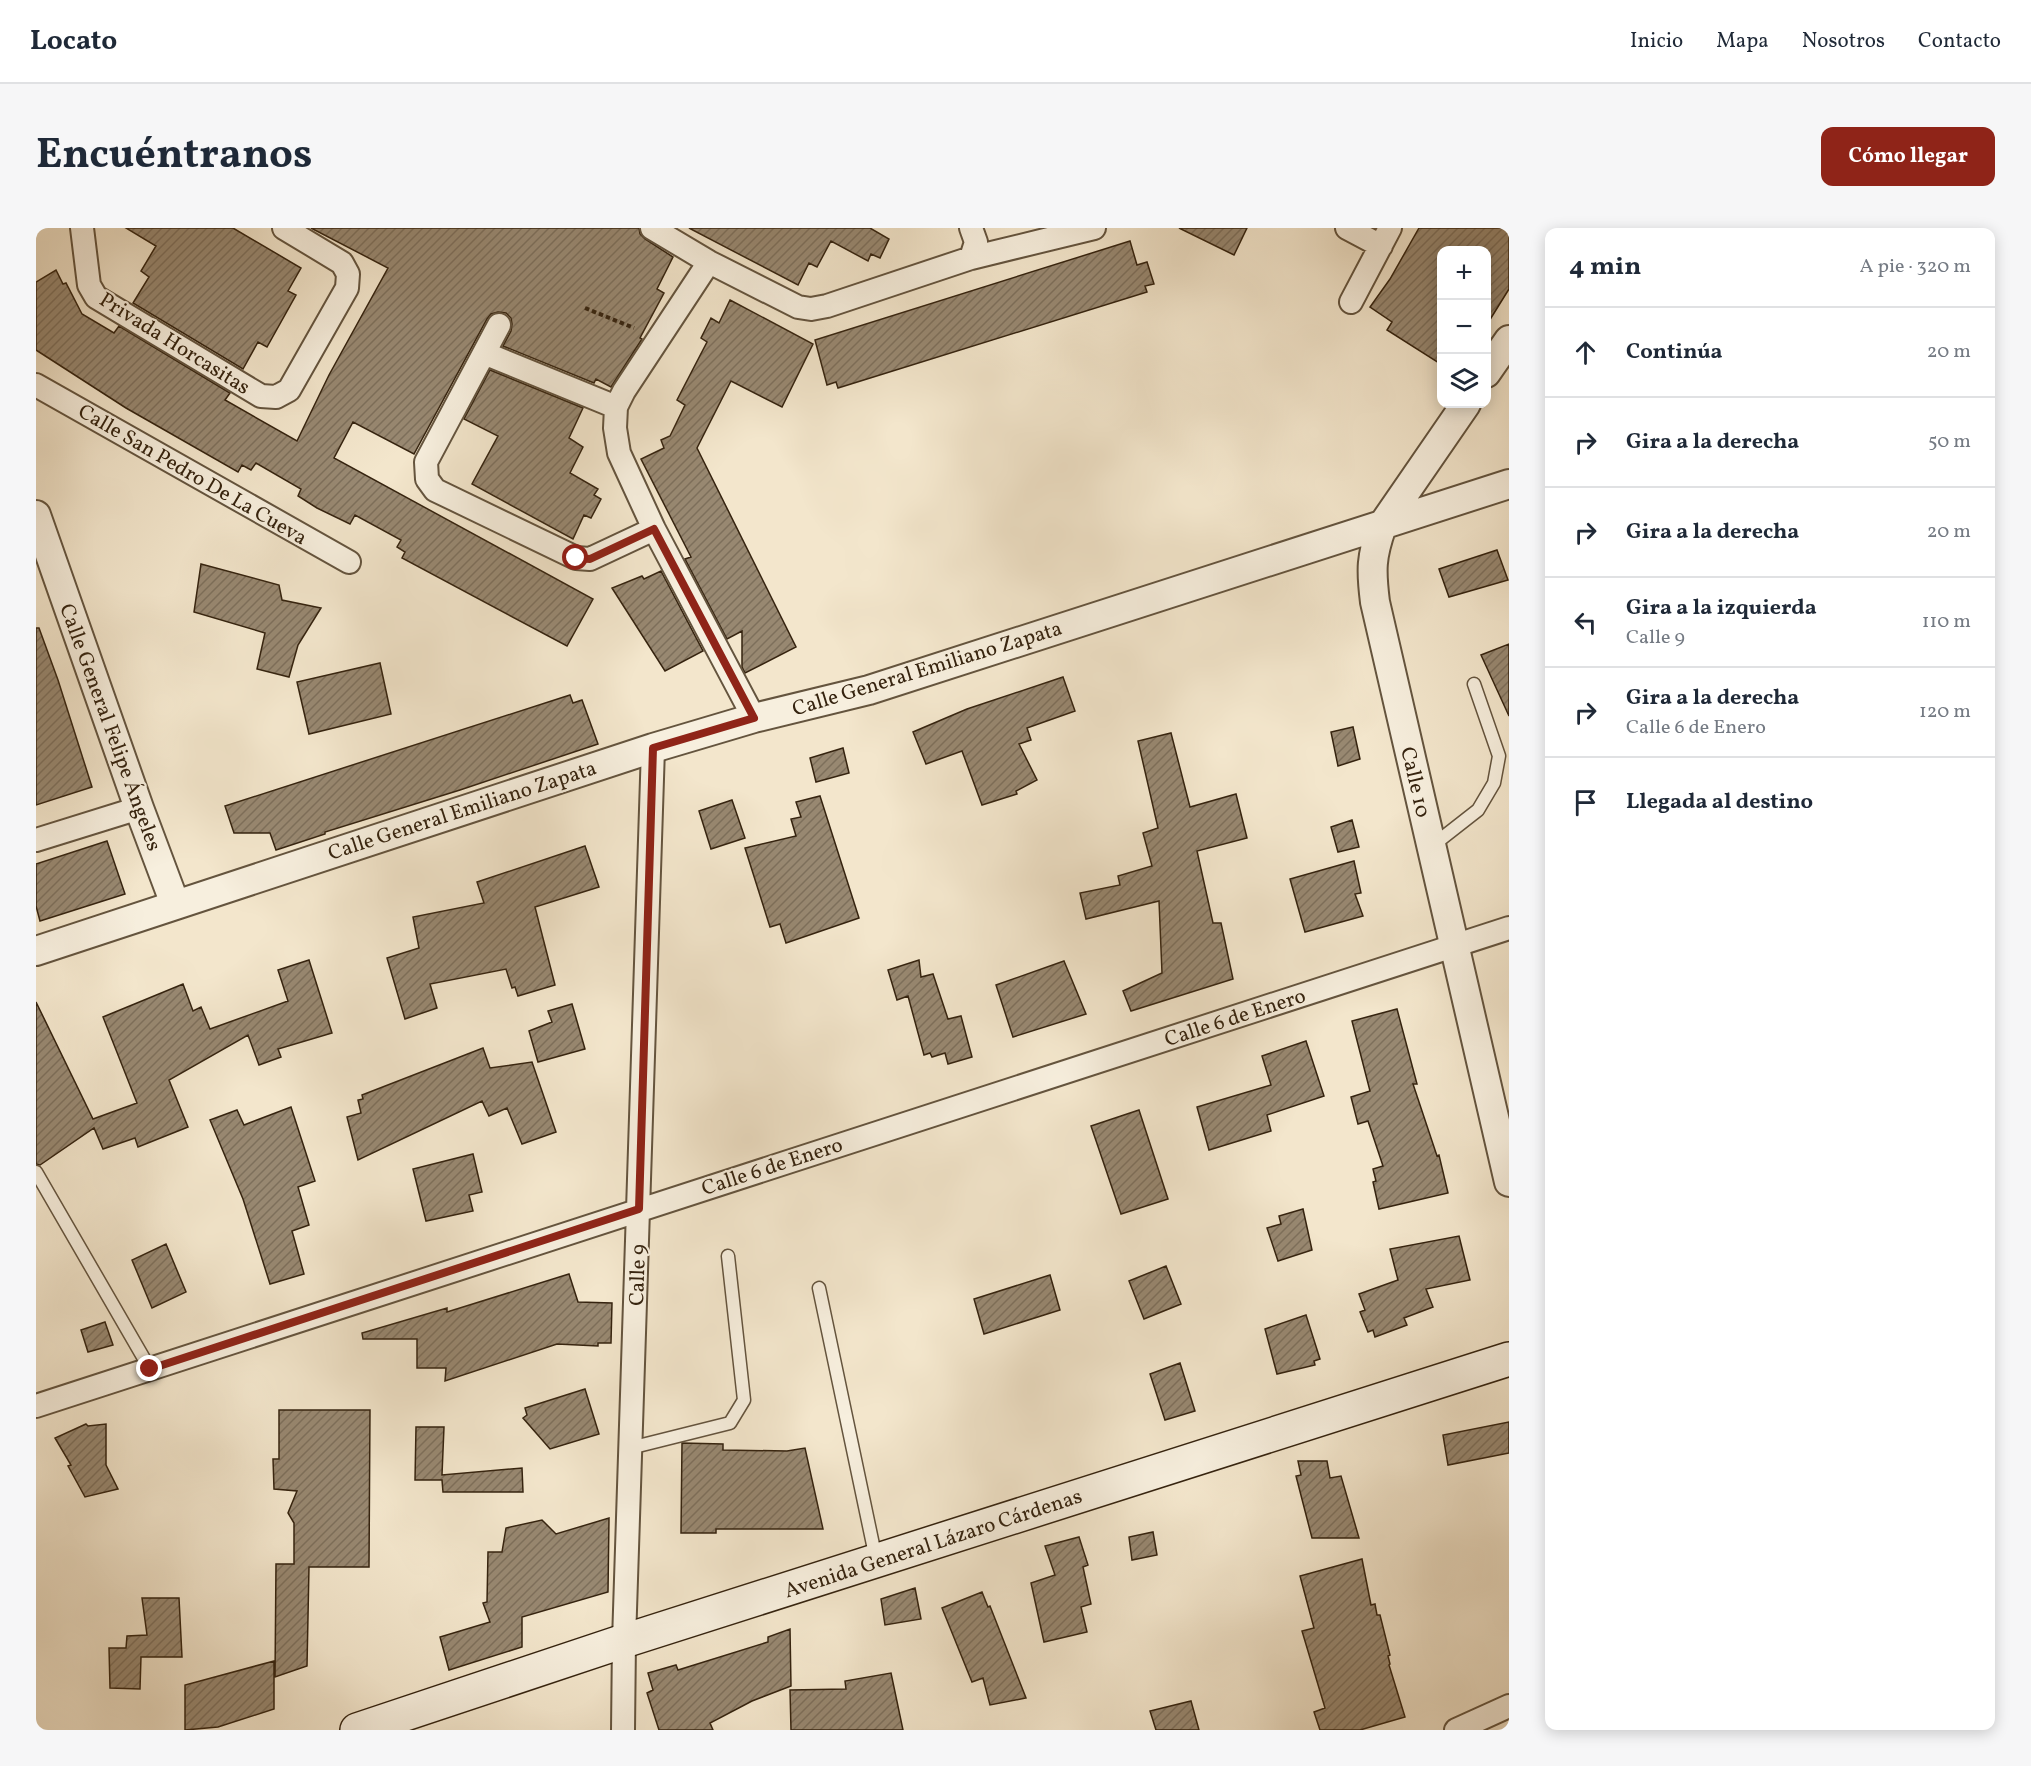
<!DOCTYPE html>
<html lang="es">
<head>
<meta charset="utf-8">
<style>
  body { margin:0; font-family:Vollkorn,serif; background:#f6f6f7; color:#1f2937 }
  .controls { position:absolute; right:18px; top:18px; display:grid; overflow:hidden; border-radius:12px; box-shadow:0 3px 15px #0003 }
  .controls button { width:54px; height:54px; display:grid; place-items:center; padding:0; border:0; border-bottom:2px solid #e0e1e3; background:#fff; color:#1f2937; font:30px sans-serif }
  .stop { position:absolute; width:18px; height:18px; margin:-14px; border:4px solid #8f2418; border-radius:50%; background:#fff }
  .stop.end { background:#8f2418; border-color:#fff; box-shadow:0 2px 6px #0008 }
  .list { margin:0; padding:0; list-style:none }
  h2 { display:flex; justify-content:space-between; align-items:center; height:78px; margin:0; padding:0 24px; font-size:26px }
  h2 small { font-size:20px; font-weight:400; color:#747a83 }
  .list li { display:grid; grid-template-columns:39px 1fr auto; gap:18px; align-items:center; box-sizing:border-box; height:90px; padding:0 24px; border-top:2px solid #e0e1e3 }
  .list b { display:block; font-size:22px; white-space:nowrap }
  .list p { margin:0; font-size:20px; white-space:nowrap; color:#747a83 }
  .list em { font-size:20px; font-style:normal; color:#747a83 }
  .icon { flex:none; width:33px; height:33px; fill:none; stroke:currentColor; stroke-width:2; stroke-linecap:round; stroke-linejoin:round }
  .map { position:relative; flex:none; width:1473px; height:1502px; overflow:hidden; border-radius:12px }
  header { display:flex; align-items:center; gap:36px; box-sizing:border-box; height:84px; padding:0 30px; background:#fff; border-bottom:2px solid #e0e1e3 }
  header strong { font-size:28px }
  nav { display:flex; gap:33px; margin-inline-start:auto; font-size:21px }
  .intro { display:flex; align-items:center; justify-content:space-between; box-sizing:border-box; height:144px; padding:0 36px }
  h1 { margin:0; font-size:42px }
  .button { padding:15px 27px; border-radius:12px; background:#8f2418; color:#fff; font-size:21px; font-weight:700 }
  main { display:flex; gap:36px; padding:0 36px }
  aside { flex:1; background:#fff; border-radius:12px; box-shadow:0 3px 15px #0003 }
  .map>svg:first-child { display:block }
  .building { fill:url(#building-hatch); stroke:#35230f; stroke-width:1.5 }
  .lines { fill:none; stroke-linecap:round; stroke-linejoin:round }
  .service-casing { stroke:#64543e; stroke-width:15 }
  .minor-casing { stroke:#64543e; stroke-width:26 }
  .tertiary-casing { stroke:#64543e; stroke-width:32 }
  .secondary-casing { stroke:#35230f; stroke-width:36 }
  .path { stroke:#35230f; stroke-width:4; stroke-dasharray:4.5 3; stroke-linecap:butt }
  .service { stroke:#f7efde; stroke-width:12 }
  .minor { stroke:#f7efde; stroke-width:22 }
  .tertiary { stroke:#f7efde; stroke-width:28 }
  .secondary { stroke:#f7efde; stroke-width:33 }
  .route { stroke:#8f2418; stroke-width:8 }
  .labels { text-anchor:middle; stroke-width:4.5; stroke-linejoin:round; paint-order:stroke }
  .street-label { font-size:21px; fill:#35230f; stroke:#f7efde }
</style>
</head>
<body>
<header>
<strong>Locato</strong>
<nav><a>Inicio</a><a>Mapa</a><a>Nosotros</a><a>Contacto</a></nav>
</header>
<div class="intro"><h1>Encuéntranos</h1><a class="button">Cómo llegar</a></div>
<main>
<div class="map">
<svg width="1473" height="1502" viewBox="0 0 1473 1502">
  <defs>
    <pattern id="building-hatch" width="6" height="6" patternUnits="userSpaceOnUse" patternTransform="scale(1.5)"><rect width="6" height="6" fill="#988871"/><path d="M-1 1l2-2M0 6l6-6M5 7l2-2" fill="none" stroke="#7d6f5b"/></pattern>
  </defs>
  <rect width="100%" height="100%" fill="#f3e6cc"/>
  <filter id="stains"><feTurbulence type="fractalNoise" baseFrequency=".00333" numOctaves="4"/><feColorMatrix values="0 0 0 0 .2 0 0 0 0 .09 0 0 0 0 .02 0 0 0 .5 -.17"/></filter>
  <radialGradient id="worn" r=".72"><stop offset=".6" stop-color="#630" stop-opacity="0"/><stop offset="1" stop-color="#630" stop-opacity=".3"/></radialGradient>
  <path class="building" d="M 90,0 L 197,0 L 265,40 L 252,63 L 260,67 L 231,119 L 222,114 L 207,141 L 97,75 L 113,49 L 105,43 L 120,18 Z
    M 275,0 L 603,0 L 604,6 L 609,11 L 637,29 L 621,61 L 628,65 L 604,110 L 606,111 L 575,159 L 560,151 L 558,155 L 467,118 L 475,103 L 476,96 L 475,90 L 470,85 L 462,84 L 455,86 L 451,91 L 378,226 L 317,194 L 298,230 L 557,371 L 531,418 L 366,330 L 369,324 L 361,319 L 365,312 L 319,287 L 314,296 L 281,280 L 262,268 L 265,261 L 220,235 L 215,242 L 206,237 L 202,244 L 90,180 L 0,122 L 0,54 L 20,42 L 27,56 L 30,55 L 46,86 L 78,105 L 83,98 L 194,165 L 189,172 L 261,213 L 293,147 L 352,40 Z
    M 653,0 L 834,0 L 853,11 L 844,30 L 835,26 L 832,33 L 795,13 L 781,39 L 773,35 L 762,57 Z
    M 1143,0 L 1211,0 L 1198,27 Z
    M 1383,0 L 1473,0 L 1473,61 L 1450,98 L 1450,22 L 1406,22 L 1406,137 L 1351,102 L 1356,94 L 1334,79 L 1354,51 Z
    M 1094,13 L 1101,37 L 1111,34 L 1118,56 L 1109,58 L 1111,64 L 802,160 L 800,154 L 791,157 L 779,112 Z
    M 694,72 L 777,116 L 746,179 L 695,153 L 661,220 L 760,419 L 709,445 L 706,439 L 706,403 L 691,411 L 649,331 L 655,329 L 605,231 L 628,220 L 625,212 L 634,208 L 649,177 L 641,172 L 671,114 L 665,110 L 675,90 L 683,95 Z
    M 454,142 L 547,180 L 533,210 L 547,219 L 534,245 L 562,261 L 558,267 L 565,271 L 555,290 L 548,287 L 537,311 L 436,256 L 462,208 L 428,191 Z
    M 1461,322 L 1472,352 L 1413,369 L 1403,341 Z
    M 165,336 L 243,357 L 246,372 L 285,380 L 262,417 L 253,449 L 221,441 L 229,405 L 158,384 Z
    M 625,343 L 667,423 L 629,443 L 576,360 L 606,348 L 608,351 Z
    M 0,400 L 3,400 L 22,452 L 56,559 L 0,577 Z
    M 1473,416 L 1473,488 L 1445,427 Z
    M 344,435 L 355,486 L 273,506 L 261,454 Z
    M 1027,449 L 1039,483 L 991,500 L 995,512 L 983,516 L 1001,552 L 980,563 L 981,566 L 946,577 L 926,523 L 890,536 L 877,504 L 931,481 Z
    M 534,467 L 537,475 L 546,472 L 562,516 L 424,562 L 289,604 L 289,606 L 240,622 L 234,605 L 198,605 L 189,578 Z
    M 1317,499 L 1324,531 L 1302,538 L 1295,504 Z
    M 1135,505 L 1154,579 L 1200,566 L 1211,610 L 1161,623 L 1177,695 L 1185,695 L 1197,751 L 1095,783 L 1087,763 L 1126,745 L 1123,673 L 1050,691 L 1044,665 L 1084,657 L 1082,648 L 1116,638 L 1107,605 L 1122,600 L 1102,513 Z
    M 807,520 L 813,545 L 780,554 L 774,530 Z
    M 784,568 L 823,690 L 750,715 L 744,696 L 734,699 L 709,620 L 760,608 L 755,591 L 765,589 L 760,574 Z
    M 696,572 L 709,610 L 675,621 L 663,583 Z
    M 1316,592 L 1323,619 L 1302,624 L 1295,599 Z
    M 71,613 L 89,666 L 4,693 L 0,678 L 0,636 Z
    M 549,618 L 563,659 L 499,679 L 519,757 L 482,768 L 479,759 L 476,760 L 470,741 L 394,756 L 401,780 L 369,791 L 351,730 L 383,720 L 377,689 L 448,675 L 441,654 Z
    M 1318,633 L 1325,665 L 1319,666 L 1327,688 L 1269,704 L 1254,651 Z
    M 273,732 L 296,805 L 242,821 L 245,829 L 223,837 L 212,807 L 133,852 L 152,899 L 102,919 L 99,910 L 67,921 L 58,900 L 4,937 L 0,936 L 0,774 L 57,891 L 101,875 L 67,789 L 147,756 L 157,783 L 165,779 L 174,801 L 252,773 L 242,742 Z
    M 883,732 L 885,749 L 897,746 L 912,791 L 925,788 L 936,829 L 912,836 L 909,825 L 896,829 L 894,825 L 888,827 L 872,768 L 861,772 L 852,742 Z
    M 1028,733 L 1050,786 L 977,809 L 960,757 Z
    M 536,776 L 549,821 L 502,834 L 493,803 L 516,794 L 512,783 Z
    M 1361,781 L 1381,856 L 1377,856 L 1401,928 L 1403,927 L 1412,965 L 1343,981 L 1337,954 L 1340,953 L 1337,941 L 1347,938 L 1332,893 L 1322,896 L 1315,869 L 1334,863 L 1316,793 Z
    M 1270,813 L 1288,868 L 1231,887 L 1235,903 L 1173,922 L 1161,879 L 1235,857 L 1226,828 Z
    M 447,820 L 454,840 L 496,834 L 520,904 L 486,916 L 471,880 L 453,888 L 446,873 L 322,932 L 311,889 L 325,885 L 322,872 L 327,871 L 326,867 Z
    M 255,879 L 279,953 L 262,959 L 273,997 L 256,1003 L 268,1046 L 234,1056 L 207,971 L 174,892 L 201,882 L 208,897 Z
    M 1103,882 L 1132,971 L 1085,986 L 1055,898 Z
    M 437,926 L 446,964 L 433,967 L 437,983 L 390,993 L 377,941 Z
    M 1267,981 L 1276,1022 L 1242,1033 L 1231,1000 L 1245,996 L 1243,988 Z
    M 1423,1008 L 1434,1052 L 1390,1061 L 1397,1079 L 1368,1090 L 1371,1097 L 1339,1109 L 1337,1102 L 1332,1104 L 1324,1084 L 1329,1082 L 1323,1066 L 1362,1052 L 1354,1021 Z
    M 130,1016 L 150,1064 L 116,1080 L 96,1032 Z
    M 1130,1038 L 1145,1076 L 1108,1091 L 1093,1053 Z
    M 533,1046 L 542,1074 L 576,1075 L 575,1115 L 562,1115 L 562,1118 L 521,1116 L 409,1153 L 410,1140 L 381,1140 L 381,1111 L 327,1111 L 326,1105 L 411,1080 L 411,1084 Z
    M 1014,1047 L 1024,1082 L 948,1106 L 938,1071 Z
    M 1270,1087 L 1284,1131 L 1278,1133 L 1279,1137 L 1241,1146 L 1229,1101 Z
    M 69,1094 L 77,1117 L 52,1124 L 45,1102 Z
    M 1144,1135 L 1159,1183 L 1129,1192 L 1114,1146 Z
    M 549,1161 L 563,1206 L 514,1221 L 487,1190 L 491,1187 L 489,1180 Z
    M 243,1182 L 334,1182 L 333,1339 L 273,1339 L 271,1438 L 239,1449 L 240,1336 L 258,1336 L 258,1295 L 252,1285 L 261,1263 L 238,1261 L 237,1231 L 243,1231 Z
    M 1473,1194 L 1473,1225 L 1412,1237 L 1407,1207 Z
    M 50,1196 L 52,1198 L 70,1196 L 70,1237 L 82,1261 L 49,1269 L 32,1238 L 35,1237 L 19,1210 Z
    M 380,1199 L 408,1199 L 406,1247 L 486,1240 L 487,1264 L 407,1264 L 406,1252 L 379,1252 Z
    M 646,1215 L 687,1216 L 687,1222 L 751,1223 L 769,1220 L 787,1301 L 680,1301 L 680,1305 L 645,1305 Z
    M 1262,1233 L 1291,1233 L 1294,1250 L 1305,1248 L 1323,1310 L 1276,1310 L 1260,1248 L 1265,1247 Z
    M 573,1290 L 572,1364 L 486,1389 L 486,1419 L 413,1442 L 404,1409 L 454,1394 L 447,1375 L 451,1374 L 452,1324 L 466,1324 L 470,1300 L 506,1292 L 520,1306 Z
    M 1117,1304 L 1121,1327 L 1096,1332 L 1093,1309 Z
    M 1043,1309 L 1052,1337 L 1047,1339 L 1055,1376 L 1045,1379 L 1051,1404 L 1008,1414 L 995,1355 L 1019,1347 L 1009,1318 Z
    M 1326,1331 L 1335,1377 L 1339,1376 L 1341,1387 L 1344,1387 L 1354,1427 L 1352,1428 L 1354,1436 L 1353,1437 L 1369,1489 L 1324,1502 L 1284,1502 L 1278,1484 L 1289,1480 L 1266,1403 L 1278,1400 L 1264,1348 Z
    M 879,1360 L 885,1391 L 849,1397 L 845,1371 Z
    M 946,1364 L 952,1379 L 954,1378 L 990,1470 L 954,1477 L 947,1450 L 936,1454 L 906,1380 Z
    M 106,1370 L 143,1370 L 146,1429 L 105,1429 L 104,1461 L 74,1460 L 73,1420 L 90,1420 L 91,1408 L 111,1407 Z
    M 754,1401 L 755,1458 L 716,1473 L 674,1495 L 677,1502 L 623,1502 L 611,1465 L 617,1462 L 612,1445 L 640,1437 L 642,1442 L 732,1414 L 732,1409 Z
    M 238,1433 L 238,1481 L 182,1499 L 149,1502 L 149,1457 Z
    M 855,1445 L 867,1502 L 755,1502 L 754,1462 L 810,1461 L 809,1453 Z
    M 1155,1473 L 1163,1502 L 1120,1502 L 1114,1483 Z"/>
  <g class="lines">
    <g class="service-casing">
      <path id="service" d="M 1396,618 L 1442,582 L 1458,555 L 1463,528 L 1438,456
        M 0,944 L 114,1141
        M 783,1060 L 840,1331
        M 594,1220 L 694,1195 L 708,1172 L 692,1028"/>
    </g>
    <g class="minor-casing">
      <path id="minor" d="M 46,0 L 53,57 L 60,69 L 225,168 L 240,169 L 253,162 L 311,60 L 312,46 L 306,35 L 248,0
        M 616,0 L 673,34 L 762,79 L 775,81 L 791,78 L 935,30 L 1058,0
        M 1311,0 L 1345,18
        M 935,30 L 940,14 L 935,0
        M 673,34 L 588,163 L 580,179 L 579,200 L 583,225 L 618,301 L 718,490
        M 1315,74 L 1354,0
        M 463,97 L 390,234 L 391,251 L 399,262 L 540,330 L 554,331 L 618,301
        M 448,125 L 580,179
        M 0,157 L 313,334
        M 0,612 L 103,580
        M 0,1178 L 1473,700
        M 587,1502 L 588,1413 L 617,520
        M 1420,1502 L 1473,1478"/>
    </g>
    <g class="tertiary-casing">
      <path id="tertiary" d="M 1450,145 L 1473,112
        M 1430,176 L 1346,298 C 1335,329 1335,342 1339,374 L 1473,954
        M 0,287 L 103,580 L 139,676
        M 0,723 L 617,520 L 718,490 L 833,462 L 1473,256"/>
    </g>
    <g class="secondary-casing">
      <path id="secondary" d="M 321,1502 L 588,1413 L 1473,1131"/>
    </g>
    <path class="path" d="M 549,80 L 598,100"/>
    <use href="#service" class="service"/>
    <use href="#minor" class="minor"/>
    <use href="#tertiary" class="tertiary"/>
    <use href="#secondary" class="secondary"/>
  </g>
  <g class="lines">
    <path class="route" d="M 114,1141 L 603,981 L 617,520 L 718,490 L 618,301 L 554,331 L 540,330"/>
  </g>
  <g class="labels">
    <g class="street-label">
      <text transform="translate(139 115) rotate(32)" y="7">Privada Horcasitas</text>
      <text transform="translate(157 246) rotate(30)" y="7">Calle San Pedro De La Cueva</text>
      <text transform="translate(891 440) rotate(-17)" y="7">Calle General Emiliano Zapata</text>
      <text transform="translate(75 499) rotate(70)" y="7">Calle General Felipe Ángeles</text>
      <text transform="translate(1380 554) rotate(77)" y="7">Calle 10</text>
      <text transform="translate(426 582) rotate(-18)" y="7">Calle General Emiliano Zapata</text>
      <text transform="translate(1199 789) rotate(-18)" y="7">Calle 6 de Enero</text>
      <text transform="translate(736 938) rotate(-18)" y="7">Calle 6 de Enero</text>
      <text transform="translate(601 1047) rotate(-88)" y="7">Calle 9</text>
      <text transform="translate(897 1315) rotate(-18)" y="7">Avenida General Lázaro Cárdenas</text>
    </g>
  </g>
  <rect width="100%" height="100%" filter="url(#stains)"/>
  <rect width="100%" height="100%" fill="url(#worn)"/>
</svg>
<div class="controls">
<button>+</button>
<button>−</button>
<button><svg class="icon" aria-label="layers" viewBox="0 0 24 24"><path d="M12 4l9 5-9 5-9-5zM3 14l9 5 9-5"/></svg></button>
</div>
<div class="stop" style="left:540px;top:330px"></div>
<div class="stop end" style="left:114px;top:1141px"></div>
</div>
<aside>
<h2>4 min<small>A pie · 320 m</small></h2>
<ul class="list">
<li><svg class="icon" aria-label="ahead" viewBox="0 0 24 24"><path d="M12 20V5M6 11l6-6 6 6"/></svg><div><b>Continúa</b></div><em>20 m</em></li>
<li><svg class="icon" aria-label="right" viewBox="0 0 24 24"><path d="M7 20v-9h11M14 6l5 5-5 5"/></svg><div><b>Gira a la derecha</b></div><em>50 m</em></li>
<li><svg class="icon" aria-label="right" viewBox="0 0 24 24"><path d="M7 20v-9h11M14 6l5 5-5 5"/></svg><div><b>Gira a la derecha</b></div><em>20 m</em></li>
<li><svg class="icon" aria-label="left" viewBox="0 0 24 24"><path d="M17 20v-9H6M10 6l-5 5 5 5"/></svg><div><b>Gira a la izquierda</b><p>Calle 9</p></div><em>110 m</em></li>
<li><svg class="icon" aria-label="right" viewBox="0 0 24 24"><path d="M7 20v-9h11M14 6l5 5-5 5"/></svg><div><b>Gira a la derecha</b><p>Calle 6 de Enero</p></div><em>120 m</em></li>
<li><svg class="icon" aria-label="arrive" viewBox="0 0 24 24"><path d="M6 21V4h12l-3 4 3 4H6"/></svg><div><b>Llegada al destino</b></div></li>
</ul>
</aside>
</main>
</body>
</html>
